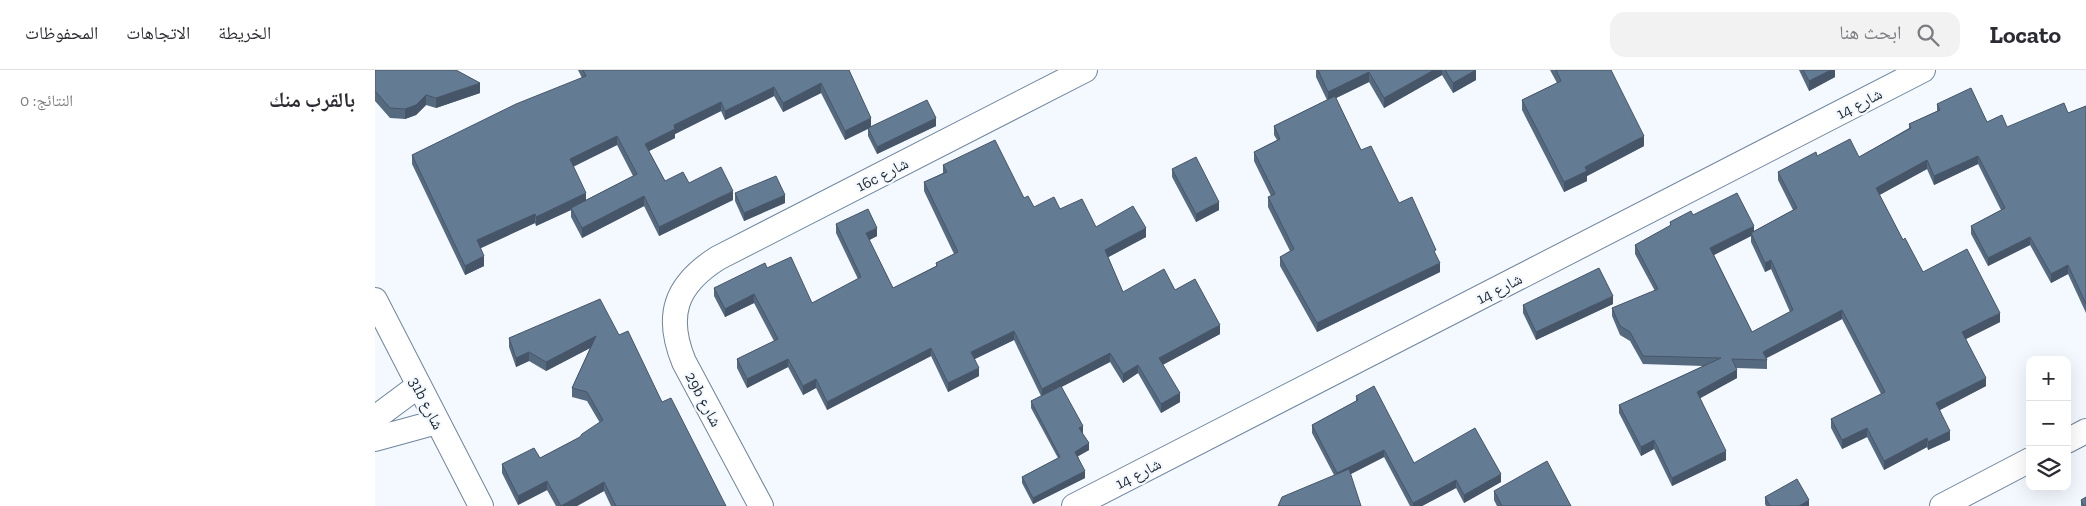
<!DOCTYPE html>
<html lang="ar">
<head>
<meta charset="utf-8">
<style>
  body { margin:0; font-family:"Zilla Slab","Noto Naskh Arabic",serif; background:#f2f2f3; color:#2b2b33; direction:rtl }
  .controls { position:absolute; right:15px; bottom:15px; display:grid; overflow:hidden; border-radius:10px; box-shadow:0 5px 20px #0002 }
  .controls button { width:45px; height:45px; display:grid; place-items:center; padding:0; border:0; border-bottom:1px solid #e1e1e2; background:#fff; color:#2b2b33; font:25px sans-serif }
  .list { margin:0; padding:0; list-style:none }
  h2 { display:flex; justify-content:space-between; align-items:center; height:65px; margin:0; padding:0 20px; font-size:21px }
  h2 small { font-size:16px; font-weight:400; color:#7c7c81 }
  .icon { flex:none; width:28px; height:28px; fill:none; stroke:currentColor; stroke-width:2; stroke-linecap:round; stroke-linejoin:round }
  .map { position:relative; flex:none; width:1711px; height:436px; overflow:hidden; direction:ltr }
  header { display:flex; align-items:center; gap:30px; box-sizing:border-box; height:70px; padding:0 25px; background:#fff; border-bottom:1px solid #e1e1e2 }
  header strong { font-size:24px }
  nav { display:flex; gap:28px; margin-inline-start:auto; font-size:18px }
  .search { width:350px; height:45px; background:#f2f2f3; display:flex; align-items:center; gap:12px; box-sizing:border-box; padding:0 18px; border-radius:15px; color:#7c7c81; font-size:19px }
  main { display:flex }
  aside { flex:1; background:#fff }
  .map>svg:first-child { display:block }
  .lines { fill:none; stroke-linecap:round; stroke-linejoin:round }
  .minor-casing { stroke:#6e859e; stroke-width:26 }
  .minor { stroke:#fff; stroke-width:24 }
  .wall { fill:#566a7f; fill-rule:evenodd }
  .shaded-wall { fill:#465668 }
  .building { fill:#647b94; stroke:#465668 }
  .labels { text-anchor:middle; stroke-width:4.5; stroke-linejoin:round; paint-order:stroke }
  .street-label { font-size:16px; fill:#1d2731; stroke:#f4f9ff }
</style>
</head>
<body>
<header>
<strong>Locato</strong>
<div class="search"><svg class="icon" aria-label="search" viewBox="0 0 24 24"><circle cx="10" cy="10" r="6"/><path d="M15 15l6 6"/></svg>ابحث هنا</div>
<nav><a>الخريطة</a><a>الاتجاهات</a><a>المحفوظات</a></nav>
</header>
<main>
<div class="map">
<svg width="1711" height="436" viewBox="0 0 1711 436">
  <rect width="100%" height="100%" fill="#f4f9ff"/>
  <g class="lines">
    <g class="minor-casing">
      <path id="minor" d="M 0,230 L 106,436
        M 0,348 L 43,316
        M 0,369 L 62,352
        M 1692,371 L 1711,361
        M 386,436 L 309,292 C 290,246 300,215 343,188 L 710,0
        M 699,436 L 1548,0
        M 1567,436 L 1655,390"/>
    </g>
    <use href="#minor" class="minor"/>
  </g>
  <path class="wall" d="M 0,0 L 105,23 L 61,38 L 51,35 L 41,45 L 30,49 L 15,48 L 0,31 Z
    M 203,0 L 474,0 L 496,56 L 561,56 L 502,84 L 493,66 L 493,59 L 470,70 L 446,23 L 408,42 L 399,26 L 350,50 L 346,41 L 300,64 L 300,68 L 274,81 L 290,111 L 314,113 L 358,130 L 284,166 L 269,136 L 207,168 L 196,147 L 196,140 L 161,156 L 160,153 L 105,178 L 109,196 L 90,205 L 37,94 L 37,85 L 207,8 ZM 242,75 L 258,106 L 211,130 L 198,97 Z
    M 941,0 L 1101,0 L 1101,10 L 1078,23 L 1067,5 L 1009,38 L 994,12 L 961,28 L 986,80 L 1061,186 L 1065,202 L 942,262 L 905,196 L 905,187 L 915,181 L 893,137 L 893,127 L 896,126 L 879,91 L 879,82 L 902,70 L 899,65 L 899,56 L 952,30 L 941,7 Z
    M 1175,0 L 1236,0 L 1269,76 L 1212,106 L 1212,111 L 1189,122 L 1147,40 L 1147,30 L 1182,13 Z
    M 1424,0 L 1460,0 L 1460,7 L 1434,21 Z
    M 1562,34 L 1612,52 L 1632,57 L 1693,43 L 1711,36 L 1711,243 L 1693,204 L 1676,213 L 1655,175 L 1613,196 L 1596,164 L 1596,156 L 1626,140 L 1603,94 L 1559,115 L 1552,99 L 1504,125 L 1528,170 L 1548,202 L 1625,252 L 1591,269 L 1611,316 L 1565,340 L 1575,370 L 1553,380 L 1552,377 L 1509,400 L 1492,367 L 1467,379 L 1456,358 L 1456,349 L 1506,324 L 1467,249 L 1391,288 L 1392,290 L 1392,299 L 1361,298 L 1362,308 L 1325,328 L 1351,390 L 1297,416 L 1279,379 L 1266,386 L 1244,343 L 1244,335 L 1328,296 L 1268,294 L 1255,271 L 1245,265 L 1237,246 L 1237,238 L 1280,221 L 1260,184 L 1260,175 L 1295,156 L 1295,152 L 1318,145 L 1379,161 L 1418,140 L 1403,110 L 1403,102 L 1442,86 L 1484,87 L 1534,58 L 1534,54 L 1562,41 ZM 1376,166 L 1376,172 L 1390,202 L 1396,199 L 1415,242 L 1377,262 L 1339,185 Z
    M 568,95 L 649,128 L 659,137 L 685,139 L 721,157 L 771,167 L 733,187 L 748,222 L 800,220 L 845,264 L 787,295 L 805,332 L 786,343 L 763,303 L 748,313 L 735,292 L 686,317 L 708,363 L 707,363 L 714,380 L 703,386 L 710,408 L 658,434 L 647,413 L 647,407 L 683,388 L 656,338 L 656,331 L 666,326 L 639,270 L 599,289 L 604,306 L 573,322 L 556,286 L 452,340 L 441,318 L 428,325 L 413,297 L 372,318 L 362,298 L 362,289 L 399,271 L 379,233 L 350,247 L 339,226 L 339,218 L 392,198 L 437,233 L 483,209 L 461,163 L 461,154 L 502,166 L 494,170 L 518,218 L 561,196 L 561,193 L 579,184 L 549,121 L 549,112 L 568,103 Z
    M 797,99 L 844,140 L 821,152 L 797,107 Z
    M 360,123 L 410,133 L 369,151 L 360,131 Z
    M 1238,234 L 1161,270 L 1148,243 L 1148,235 Z
    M 244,265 L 287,332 L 351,436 L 236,436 L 229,421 L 202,436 L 181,436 L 172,420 L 143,435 L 127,403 L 127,394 L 165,388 L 205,367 L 225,353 L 212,331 L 197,327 L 197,318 L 215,278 L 171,301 L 154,291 L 141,297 L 134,277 L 134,268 Z
    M 981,326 L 1039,393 L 1126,412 L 1089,433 L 1081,418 L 1047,436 L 1035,436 L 1009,387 L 976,404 L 959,405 L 937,363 L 937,355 L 981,331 Z
    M 1119,421 L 1196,436 L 1122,436 L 1119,430 Z
    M 1390,427 L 1434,436 L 1391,436 L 1390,434 Z
    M 1706,430 L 1711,436 L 1706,436 Z"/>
  <path class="shaded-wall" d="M 1059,0 L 1067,0 L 1067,5 L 1009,38 L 1009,28 Z
    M 1101,0 L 1101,10 L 1078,23 L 1078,13 Z
    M 1456,0 L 1460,0 L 1460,7 L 1434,21 L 1434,11 Z
    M 994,2 L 994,12 L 953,32 L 953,22 Z
    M 105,13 L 105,23 L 61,38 L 61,28 Z
    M 446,13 L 446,23 L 408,42 L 408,33 Z
    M 399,17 L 399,26 L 350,50 L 350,41 Z
    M 51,25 L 51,35 L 41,45 L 30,49 L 30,39 Z
    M 346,32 L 346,41 L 300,64 L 300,68 L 270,83 L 270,74 L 299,55 Z
    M 496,48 L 496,57 L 470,70 L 470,61 Z
    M 561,48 L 561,56 L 502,84 L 502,77 Z
    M 242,66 L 242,75 L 195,98 L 195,89 Z
    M 1269,66 L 1269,76 L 1212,106 L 1212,111 L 1189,122 L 1189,112 L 1210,97 Z
    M 1603,86 L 1603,94 L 1559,115 L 1559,106 Z
    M 1552,90 L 1552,99 L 1501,127 L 1501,118 Z
    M 358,121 L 358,130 L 284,166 L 284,157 Z
    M 211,123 L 211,132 L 196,138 L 196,140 L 161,156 L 161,147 Z
    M 410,125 L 410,133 L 369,151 L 369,143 Z
    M 269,126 L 269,136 L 207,168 L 207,158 Z
    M 844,132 L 844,140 L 821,152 L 821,144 Z
    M 160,144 L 160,153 L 102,180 L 102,170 Z
    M 1379,156 L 1379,165 L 1376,163 L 1376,166 L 1335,187 L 1335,178 Z
    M 502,158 L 502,166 L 491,172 L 491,163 Z
    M 771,158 L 771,167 L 730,189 L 730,180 Z
    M 1655,167 L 1655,175 L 1613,196 L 1613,188 Z
    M 109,186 L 109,196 L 90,205 L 90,196 Z
    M 1396,190 L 1396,199 L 1390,202 L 1390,193 Z
    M 1065,193 L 1065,202 L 942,262 L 942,253 Z
    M 1693,195 L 1693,204 L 1676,213 L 1676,204 Z
    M 379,224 L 379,233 L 350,247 L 350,239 Z
    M 1238,226 L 1238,234 L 1161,270 L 1161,262 Z
    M 1467,240 L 1467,249 L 1388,290 L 1388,282 Z
    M 1625,243 L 1625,252 L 1587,271 L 1587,262 Z
    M 845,255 L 845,264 L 784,297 L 784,288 Z
    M 639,261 L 639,270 L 596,291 L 596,282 Z
    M 221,266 L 221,275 L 171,301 L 171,292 Z
    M 556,278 L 556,286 L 452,340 L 452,332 Z
    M 154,282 L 154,291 L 141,297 L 141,288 Z
    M 735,283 L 735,292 L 667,327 L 667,319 Z
    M 413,289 L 413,297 L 372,318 L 372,309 Z
    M 763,295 L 763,303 L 748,313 L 748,304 Z
    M 604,298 L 604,306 L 573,322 L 573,313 Z
    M 1362,300 L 1362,308 L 1322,330 L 1322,322 Z
    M 1611,308 L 1611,316 L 1561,342 L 1561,333 Z
    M 441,309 L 441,318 L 428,325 L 428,316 Z
    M 805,323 L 805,332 L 786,343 L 786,334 Z
    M 708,356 L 708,363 L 704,364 L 704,358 Z
    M 1492,358 L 1492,367 L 1467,379 L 1467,370 Z
    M 1575,361 L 1575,370 L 1553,380 L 1553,372 Z
    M 1552,368 L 1552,377 L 1509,400 L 1509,391 Z
    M 1279,370 L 1279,379 L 1266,386 L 1266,377 Z
    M 714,373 L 714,380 L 700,388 L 700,382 Z
    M 1009,380 L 1009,387 L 962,411 L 962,403 Z
    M 1351,381 L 1351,390 L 1297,416 L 1297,408 Z
    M 710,401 L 710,408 L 658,434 L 658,428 Z
    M 1126,404 L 1126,412 L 1089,433 L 1089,425 Z
    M 1081,410 L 1081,418 L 1047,436 L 1038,436 L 1038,433 Z
    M 172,411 L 172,420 L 143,435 L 143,426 Z
    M 229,412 L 229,421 L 202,436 L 186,436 Z
    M 1434,430 L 1434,436 L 1424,436 Z"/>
  <path class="building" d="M 0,0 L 81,0 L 105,13 L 61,28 L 51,25 L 41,35 L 30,39 L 15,38 L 0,21 Z
    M 208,0 L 474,0 L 496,48 L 470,61 L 446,13 L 408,33 L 399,17 L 350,41 L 346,32 L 299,55 L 300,59 L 270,74 L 290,111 L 308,102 L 314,113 L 346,97 L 358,121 L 284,157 L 269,126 L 207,158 L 196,138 L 262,104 L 242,66 L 195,89 L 211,123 L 161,147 L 160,144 L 102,170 L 109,186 L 90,196 L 37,85 L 141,34 L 211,6 Z
    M 943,0 L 1059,0 L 1009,28 L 994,2 L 953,22 Z
    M 1070,0 L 1101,0 L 1078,13 Z
    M 1181,0 L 1236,0 L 1269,66 L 1210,97 L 1212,101 L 1189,112 L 1147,30 L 1186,11 Z
    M 1428,0 L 1456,0 L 1434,11 Z
    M 1596,18 L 1612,52 L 1627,45 L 1632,57 L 1689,33 L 1693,43 L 1711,36 L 1711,234 L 1693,195 L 1676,204 L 1655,167 L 1613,188 L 1596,156 L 1630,138 L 1603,86 L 1559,106 L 1552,90 L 1501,118 L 1528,170 L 1530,168 L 1548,202 L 1592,179 L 1625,243 L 1587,262 L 1611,308 L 1561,333 L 1575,361 L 1553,372 L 1552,368 L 1509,391 L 1492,358 L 1467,370 L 1456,349 L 1510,322 L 1467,240 L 1388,282 L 1392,290 L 1357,289 L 1362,300 L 1322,322 L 1351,381 L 1297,408 L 1279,370 L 1266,377 L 1244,335 L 1346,288 L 1268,286 L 1255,262 L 1245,256 L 1237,238 L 1283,219 L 1260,175 L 1296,155 L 1295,152 L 1316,141 L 1318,145 L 1362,123 L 1379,156 L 1335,178 L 1377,262 L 1418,240 L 1396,190 L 1390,193 L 1376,163 L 1422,138 L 1403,102 L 1441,82 L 1442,86 L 1475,69 L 1484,87 L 1536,58 L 1534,54 L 1565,40 L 1562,34 Z
    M 960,26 L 986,80 L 996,76 L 1024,133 L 1037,127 L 1061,180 L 1059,181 L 1065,193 L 942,253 L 905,187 L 919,179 L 893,127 L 900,124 L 879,82 L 905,69 L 899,56 Z
    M 552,30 L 561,48 L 502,77 L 493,58 Z
    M 620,70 L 649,128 L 653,126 L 659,137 L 679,127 L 685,139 L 707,129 L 721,157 L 758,136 L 771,158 L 730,180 L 748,222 L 789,199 L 800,220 L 820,209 L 845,255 L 784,288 L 805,323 L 786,334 L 763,295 L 748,304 L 735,283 L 667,319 L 639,261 L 596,282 L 604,298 L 573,313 L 556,278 L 452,332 L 441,309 L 428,316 L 413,289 L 372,309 L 362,289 L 403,269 L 379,224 L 350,239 L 339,218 L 390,193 L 392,198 L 416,187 L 437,233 L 486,207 L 461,154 L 493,139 L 502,158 L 491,163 L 518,218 L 562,196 L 561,193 L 583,182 L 549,112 L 572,102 L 568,95 Z
    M 821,87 L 844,132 L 821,144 L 797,99 Z
    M 401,106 L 410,125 L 369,143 L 360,123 Z
    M 1224,198 L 1238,226 L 1161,262 L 1148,235 Z
    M 225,229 L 244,265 L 253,261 L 287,332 L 296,328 L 351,436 L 241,436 L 229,412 L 186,436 L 172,411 L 143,426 L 127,394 L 159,378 L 165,388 L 205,367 L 207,364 L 228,350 L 212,322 L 197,318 L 221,266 L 171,292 L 154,282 L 141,288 L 134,268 Z
    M 686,316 L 708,356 L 704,358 L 714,373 L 700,382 L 710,401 L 658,428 L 647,407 L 685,387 L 656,331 Z
    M 999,316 L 1039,393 L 1100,358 L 1126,404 L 1089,425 L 1081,410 L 1038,433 L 1009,380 L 962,403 L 937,355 L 983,330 L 981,326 Z
    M 1172,391 L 1196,436 L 1127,436 L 1119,421 Z
    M 974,399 L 986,436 L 903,436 L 907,427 Z
    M 1422,409 L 1434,430 L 1424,436 L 1395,436 L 1390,427 Z
    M 1711,427 L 1711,436 L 1709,436 L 1706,430 Z"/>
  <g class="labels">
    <g class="street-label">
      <text transform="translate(1484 33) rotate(-27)" y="6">شارع 14</text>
      <text transform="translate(507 104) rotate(-27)" y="6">16c شارع</text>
      <text transform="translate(1124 218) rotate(-27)" y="6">شارع 14</text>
      <text transform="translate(329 329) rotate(62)" y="6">29b شارع</text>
      <text transform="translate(52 333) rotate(63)" y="6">31b شارع</text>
      <text transform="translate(763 403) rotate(-27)" y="6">شارع 14</text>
    </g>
  </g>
</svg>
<div class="controls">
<button>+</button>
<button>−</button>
<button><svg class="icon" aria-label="layers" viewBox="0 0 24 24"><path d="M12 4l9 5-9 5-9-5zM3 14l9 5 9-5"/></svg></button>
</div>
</div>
<aside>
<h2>بالقرب منك<small>النتائج: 0</small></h2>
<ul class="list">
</ul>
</aside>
</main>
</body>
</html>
